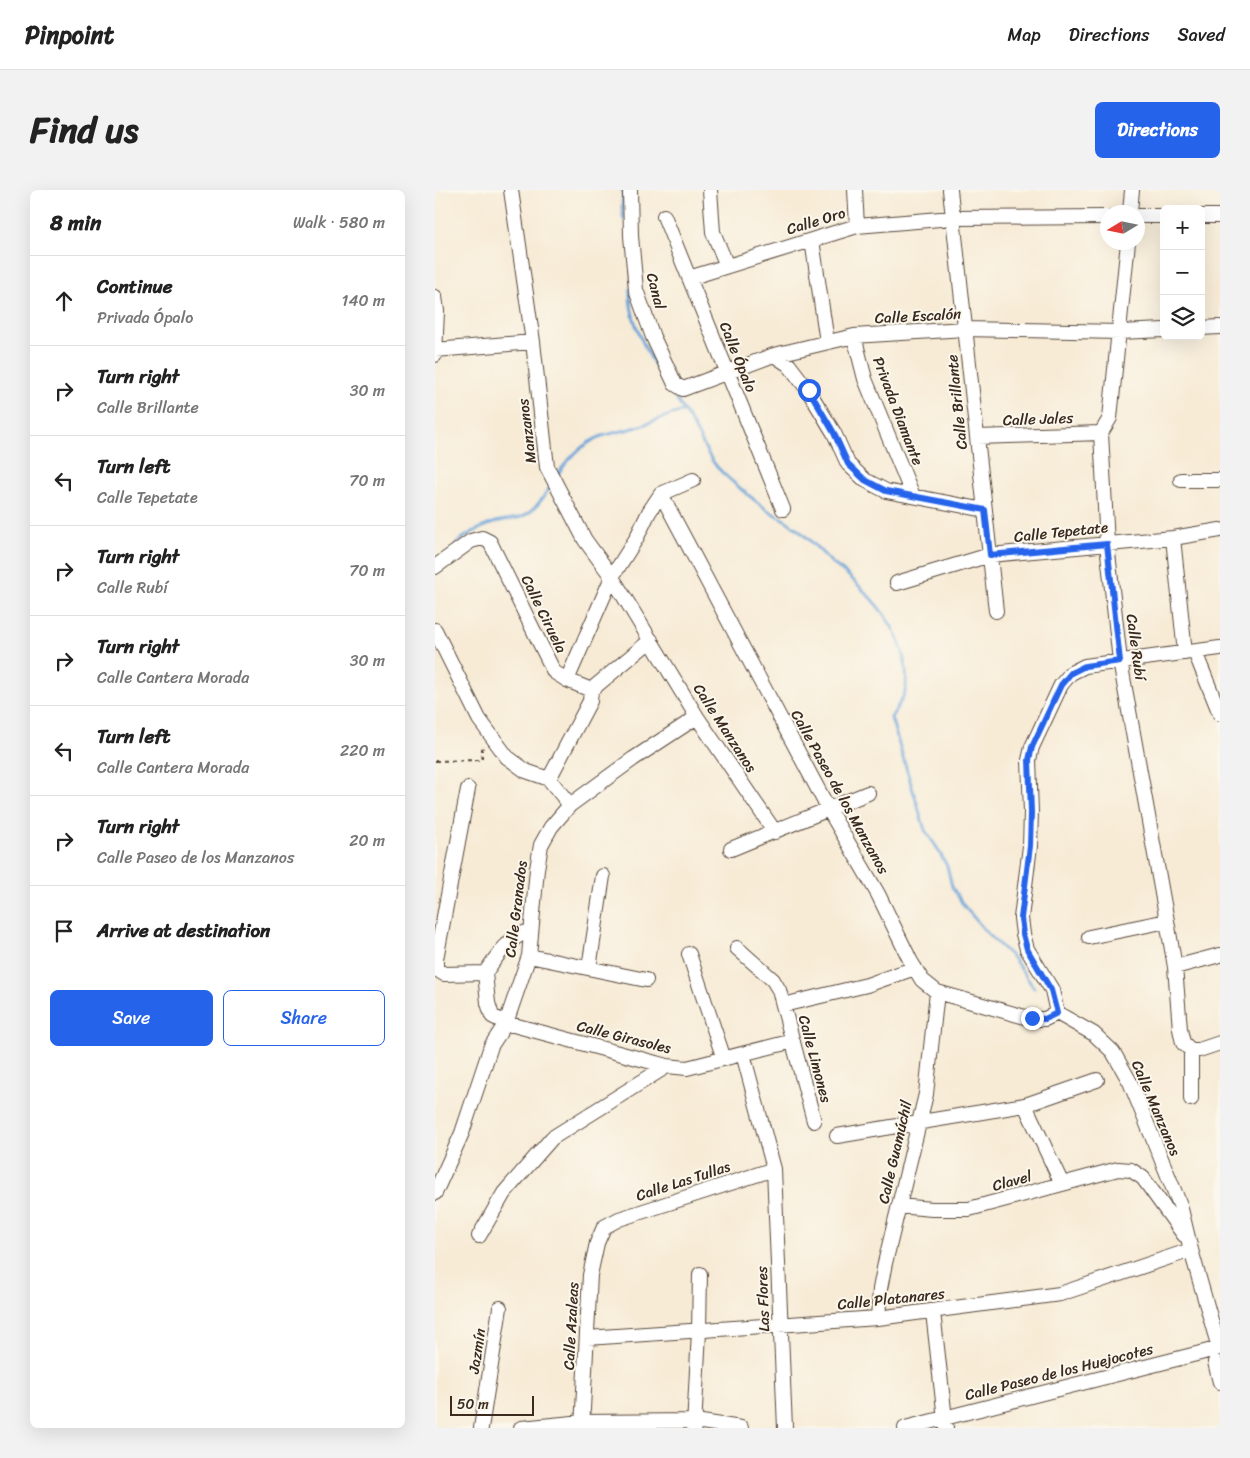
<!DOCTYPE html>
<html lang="en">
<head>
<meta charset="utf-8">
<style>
  body { margin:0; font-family:Sriracha,sans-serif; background:#f2f2f2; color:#222 }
  .controls { position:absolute; right:15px; top:15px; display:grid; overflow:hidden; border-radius:8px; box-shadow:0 5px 20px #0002 }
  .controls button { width:45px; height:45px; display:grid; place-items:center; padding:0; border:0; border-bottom:1px solid #e0e0e0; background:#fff; color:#222; font:25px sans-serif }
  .compass { position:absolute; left:665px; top:15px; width:45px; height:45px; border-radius:50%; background:#fff; box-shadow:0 5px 20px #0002; rotate:260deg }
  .scale { position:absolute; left:15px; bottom:12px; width:84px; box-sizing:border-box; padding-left:5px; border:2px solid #3b2a1e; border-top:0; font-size:14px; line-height:18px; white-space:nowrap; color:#3b2a1e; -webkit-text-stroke:4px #fbf7ec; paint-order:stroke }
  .stop { position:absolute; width:15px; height:15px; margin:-11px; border:4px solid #2563eb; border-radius:50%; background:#fff }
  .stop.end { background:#2563eb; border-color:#fff; box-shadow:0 1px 5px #0008 }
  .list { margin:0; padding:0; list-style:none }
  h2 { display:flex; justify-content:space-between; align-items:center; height:65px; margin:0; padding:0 20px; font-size:21px }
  h2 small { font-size:16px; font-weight:400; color:#767676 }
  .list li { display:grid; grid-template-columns:32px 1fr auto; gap:15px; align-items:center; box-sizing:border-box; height:90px; padding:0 20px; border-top:1px solid #e0e0e0 }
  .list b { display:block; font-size:19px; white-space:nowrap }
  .list p { margin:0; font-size:16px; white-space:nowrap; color:#767676 }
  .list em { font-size:16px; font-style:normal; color:#767676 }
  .actions { display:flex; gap:10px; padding:15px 20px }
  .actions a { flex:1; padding:11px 0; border:1px solid #2563eb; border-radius:8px; text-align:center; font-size:18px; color:#2563eb }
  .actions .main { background:#2563eb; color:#fff }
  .icon { flex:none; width:28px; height:28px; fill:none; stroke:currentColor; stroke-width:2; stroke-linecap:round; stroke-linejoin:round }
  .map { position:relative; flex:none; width:785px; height:1238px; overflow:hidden; border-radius:8px }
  header { display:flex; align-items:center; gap:30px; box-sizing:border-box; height:70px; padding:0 25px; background:#fff; border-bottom:1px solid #e0e0e0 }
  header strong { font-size:24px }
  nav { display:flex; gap:28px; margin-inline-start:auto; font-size:18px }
  .intro { display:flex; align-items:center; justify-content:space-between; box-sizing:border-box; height:120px; padding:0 30px }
  h1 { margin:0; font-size:35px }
  .button { padding:12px 22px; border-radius:8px; background:#2563eb; color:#fff; font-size:18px; font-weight:700 }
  main { display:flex; gap:30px; padding:0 30px }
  aside { flex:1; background:#fff; border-radius:8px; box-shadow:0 5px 20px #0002 }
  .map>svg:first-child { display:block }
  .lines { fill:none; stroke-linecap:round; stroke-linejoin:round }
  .stream { stroke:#69a3d8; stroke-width:3 }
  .minor-casing { stroke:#57473a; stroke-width:16 }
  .path { stroke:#57473a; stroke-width:2; stroke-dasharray:4 4; stroke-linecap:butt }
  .minor { stroke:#fff; stroke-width:14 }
  .route { stroke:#2563eb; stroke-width:6 }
  .labels { text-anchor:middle; stroke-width:4; stroke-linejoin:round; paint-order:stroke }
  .street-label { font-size:15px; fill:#3b2a1e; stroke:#fbf7ec }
</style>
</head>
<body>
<header>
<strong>Pinpoint</strong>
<nav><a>Map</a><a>Directions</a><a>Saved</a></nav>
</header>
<div class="intro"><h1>Find us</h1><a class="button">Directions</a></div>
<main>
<aside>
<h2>8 min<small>Walk · 580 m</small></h2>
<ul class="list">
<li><svg class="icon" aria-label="ahead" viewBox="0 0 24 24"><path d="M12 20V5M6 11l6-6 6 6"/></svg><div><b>Continue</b><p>Privada Ópalo</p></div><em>140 m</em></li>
<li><svg class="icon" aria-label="right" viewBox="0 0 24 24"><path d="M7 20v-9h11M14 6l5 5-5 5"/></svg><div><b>Turn right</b><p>Calle Brillante</p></div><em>30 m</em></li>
<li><svg class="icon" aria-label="left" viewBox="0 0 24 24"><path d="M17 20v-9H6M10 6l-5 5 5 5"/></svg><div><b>Turn left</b><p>Calle Tepetate</p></div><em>70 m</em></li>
<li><svg class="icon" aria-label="right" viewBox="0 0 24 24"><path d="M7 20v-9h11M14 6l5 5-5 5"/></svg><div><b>Turn right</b><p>Calle Rubí</p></div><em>70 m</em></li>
<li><svg class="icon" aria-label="right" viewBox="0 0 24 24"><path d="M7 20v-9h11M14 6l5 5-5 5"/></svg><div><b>Turn right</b><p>Calle Cantera Morada</p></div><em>30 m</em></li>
<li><svg class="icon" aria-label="left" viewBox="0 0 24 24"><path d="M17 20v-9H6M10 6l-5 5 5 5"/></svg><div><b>Turn left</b><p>Calle Cantera Morada</p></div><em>220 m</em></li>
<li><svg class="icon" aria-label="right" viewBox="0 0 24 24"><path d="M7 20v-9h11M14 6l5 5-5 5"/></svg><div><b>Turn right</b><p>Calle Paseo de los Manzanos</p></div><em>20 m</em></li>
<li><svg class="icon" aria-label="arrive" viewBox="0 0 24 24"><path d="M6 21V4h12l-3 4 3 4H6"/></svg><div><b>Arrive at destination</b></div></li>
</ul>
<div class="actions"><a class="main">Save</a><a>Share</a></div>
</aside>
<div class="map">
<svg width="785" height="1238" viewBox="0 0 785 1238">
  <rect width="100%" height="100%" fill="#fbf7ec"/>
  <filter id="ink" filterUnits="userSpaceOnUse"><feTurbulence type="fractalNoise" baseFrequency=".02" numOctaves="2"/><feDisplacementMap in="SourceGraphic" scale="10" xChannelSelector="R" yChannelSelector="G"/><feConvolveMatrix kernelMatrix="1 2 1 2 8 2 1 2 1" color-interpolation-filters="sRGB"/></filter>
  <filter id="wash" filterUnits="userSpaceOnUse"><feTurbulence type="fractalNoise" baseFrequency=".0096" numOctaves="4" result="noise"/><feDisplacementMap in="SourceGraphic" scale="20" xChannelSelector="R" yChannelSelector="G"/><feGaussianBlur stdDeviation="1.12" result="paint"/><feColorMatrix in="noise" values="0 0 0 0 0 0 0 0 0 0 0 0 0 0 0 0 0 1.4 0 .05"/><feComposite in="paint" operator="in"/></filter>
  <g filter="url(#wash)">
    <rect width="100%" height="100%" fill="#f7ebd6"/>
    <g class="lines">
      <path class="stream" d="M 188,0 L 187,18 L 189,30
        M 195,99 C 193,145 234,196 257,234 C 266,248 271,264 282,277 C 293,289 320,311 334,321 C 341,326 350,329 357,335 C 371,345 383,359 395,371 C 401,377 409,381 416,388 C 441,412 463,436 470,472 C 471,481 473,492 470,502 C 467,511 460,520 456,528 L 490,640 L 502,658 L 512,676 L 517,697 L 529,716 L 553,744 L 579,769 L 599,798
        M 121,287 C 132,270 148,253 167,246 C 180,242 195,240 208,235 C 222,230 235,224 249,221
        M 20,355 C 31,344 46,337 61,332 C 73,328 85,331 95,322 C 104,315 110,305 116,295"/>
    </g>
  </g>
  <g filter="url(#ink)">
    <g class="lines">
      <g class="minor-casing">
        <path id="minor" d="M 76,0 L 98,152 L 112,277 L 150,350 L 177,387 L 262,527 L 340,642
          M 195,0 L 196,46 L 201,100 L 218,147 L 240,194 L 248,199 L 339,165 L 419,146 L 530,139 L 685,142 L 729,140
          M 275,0 L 278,42 L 292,76
          M 420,0 L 422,36
          M 515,0 L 561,421
          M 695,22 L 697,0
          M 229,26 L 348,319
          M 702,26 L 729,26
          M 766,26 L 785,26
          M 377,50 L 392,152
          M 693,52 L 675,228 L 666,243 L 672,354 L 685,471 L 732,731 L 740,777 L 745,839 L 748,853 L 756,860
          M 254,88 L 422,36 L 517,28 L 672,27
          M 0,107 L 2,121 L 0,165
          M 766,138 L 785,137
          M 419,146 L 430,189 L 478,306
          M 0,160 L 98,152
          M 339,165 L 354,175 L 373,200 L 399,243 L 413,274 L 430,290 L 451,301 L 550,320
          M 542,247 L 666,243
          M 746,290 L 785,290
          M 226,304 L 394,620 L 443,704 L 476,772 L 487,790 L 502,802 L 597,829 L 610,829 L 622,823
          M 738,348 L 750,463
          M 0,377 L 36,351 L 47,348 L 55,352 L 119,482 L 132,490 L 156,500
          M 462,393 L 555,365 L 738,348 L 785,340
          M 0,440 L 44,529 L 72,567 L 91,581 L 114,589 L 135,615
          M 760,462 L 785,524
          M 132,490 L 177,387 L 201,349 L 214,322 L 226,304 L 258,290
          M 156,500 L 216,450
          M 114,589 L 155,511 L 156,500
          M 33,599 L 1,769 L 1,779 L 9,784 L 50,783
          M 296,659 L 433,603
          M 96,741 C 76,744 61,767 50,783 L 53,813 L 57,826 L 71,833 L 232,876 L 252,878 L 358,851
          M 654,747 L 732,731
          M 302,758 L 338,790 L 344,800 L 379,931
          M 254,764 L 289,869
          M 94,766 L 211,790
          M 740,777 L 785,765
          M 154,778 L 168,686
          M 348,815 L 432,795 L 480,778
          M 622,823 L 617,800 L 592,759 L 588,744 L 586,728 L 595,656 L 596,622 L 594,570 L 597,557 L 626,495 L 636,483 L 650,476 L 785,458
          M 622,823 L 659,844 L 678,862 L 695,892 L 745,1015 L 756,1060 L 784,1158
          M 756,860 L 764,860 L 785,853
          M 308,864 L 339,979 L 350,1238
          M 756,909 L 756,860
          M 590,915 L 627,994
          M 402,946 L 590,915 L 662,890
          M 0,1003 L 27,943 L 56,856 L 71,833 L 94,766 L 102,679 L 106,655 L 116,637 L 135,615 L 198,569 L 262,527
          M 464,1016 L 497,1019 L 534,1019 L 683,979 L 696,980 L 708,988 L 749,1045
          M 44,1046 L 69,1003 L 117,948 L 232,876
          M 498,1122 L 511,1238
          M 443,1128 L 445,1099 L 450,1073 L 491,904 L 502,802
          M 152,1148 L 443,1128 L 625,1104 L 756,1060
          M 780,1172 L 785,1192
          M 46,1238 L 65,1118
          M 86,1238 L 148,1232 L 260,1231 L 306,1238
          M 147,1238 L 155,1085 L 162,1053 L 169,1037 L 184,1029 L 339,979
          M 259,1238 L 264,1141 L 265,1084
          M 470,1238 L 785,1158"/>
      </g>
      <path class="path" d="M 0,571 L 47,570 L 47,559 L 49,556"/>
      <use href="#minor" class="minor"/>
    </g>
  </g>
  <g class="lines" filter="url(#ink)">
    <path class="route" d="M 374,200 L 399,243 L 413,274 L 430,290 L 451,301 L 550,320 L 555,365 L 672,354 L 685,471 L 650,476 L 636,483 L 626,495 L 597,557 L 594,570 L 596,622 L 595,656 L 586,728 L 588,744 L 592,759 L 616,800 L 622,823 L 610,829 L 597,828"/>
  </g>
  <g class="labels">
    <g class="street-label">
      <text transform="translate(381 31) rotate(-17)" y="5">Calle Oro</text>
      <text transform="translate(221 101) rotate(75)" y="5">Canal</text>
      <text transform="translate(483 126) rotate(-3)" y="5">Calle Escalón</text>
      <text transform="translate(303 167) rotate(68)" y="5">Calle Ópalo</text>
      <text transform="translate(522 212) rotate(-96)" y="5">Calle Brillante</text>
      <text transform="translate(463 221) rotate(69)" y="5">Privada Diamante</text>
      <text transform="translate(603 229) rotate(-2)" y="5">Calle Jales</text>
      <text transform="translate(92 241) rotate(-97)" y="5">Manzanos</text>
      <text transform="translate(626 342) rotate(-6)" y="5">Calle Tepetate</text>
      <text transform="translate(109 424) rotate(64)" y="5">Calle Ciruela</text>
      <text transform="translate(701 457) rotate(82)" y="5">Calle Rubí</text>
      <text transform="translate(290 538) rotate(57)" y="5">Calle Manzanos</text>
      <text transform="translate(405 602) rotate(61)" y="5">Calle Paseo de los Manzanos</text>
      <text transform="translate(81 719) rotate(-83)" y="5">Calle Granados</text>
      <text transform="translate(189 847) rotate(14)" y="5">Calle Girasoles</text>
      <text transform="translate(380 869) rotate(75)" y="5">Calle Limones</text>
      <text transform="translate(721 918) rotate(67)" y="5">Calle Manzanos</text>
      <text transform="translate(460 962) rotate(-77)" y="5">Calle Guamúchil</text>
      <text transform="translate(248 991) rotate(-18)" y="5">Calle Las Tullas</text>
      <text transform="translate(577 991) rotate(-15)" y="5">Clavel</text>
      <text transform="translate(328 1109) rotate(-92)" y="5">Las Flores</text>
      <text transform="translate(456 1109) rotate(-6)" y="5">Calle Platanares</text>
      <text transform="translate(136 1136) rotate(-87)" y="5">Calle Azaleas</text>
      <text transform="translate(42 1161) rotate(-81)" y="5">Jazmín</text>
      <text transform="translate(624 1182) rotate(-14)" y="5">Calle Paseo de los Huejocotes</text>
    </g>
  </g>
</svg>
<div class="controls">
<button>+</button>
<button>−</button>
<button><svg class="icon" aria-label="layers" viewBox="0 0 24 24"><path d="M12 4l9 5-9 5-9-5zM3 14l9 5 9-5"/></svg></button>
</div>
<svg class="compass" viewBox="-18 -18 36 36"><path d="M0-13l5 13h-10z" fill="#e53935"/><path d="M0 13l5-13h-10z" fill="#767676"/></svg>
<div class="scale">50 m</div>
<div class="stop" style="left:374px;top:200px"></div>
<div class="stop end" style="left:597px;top:828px"></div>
</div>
</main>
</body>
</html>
